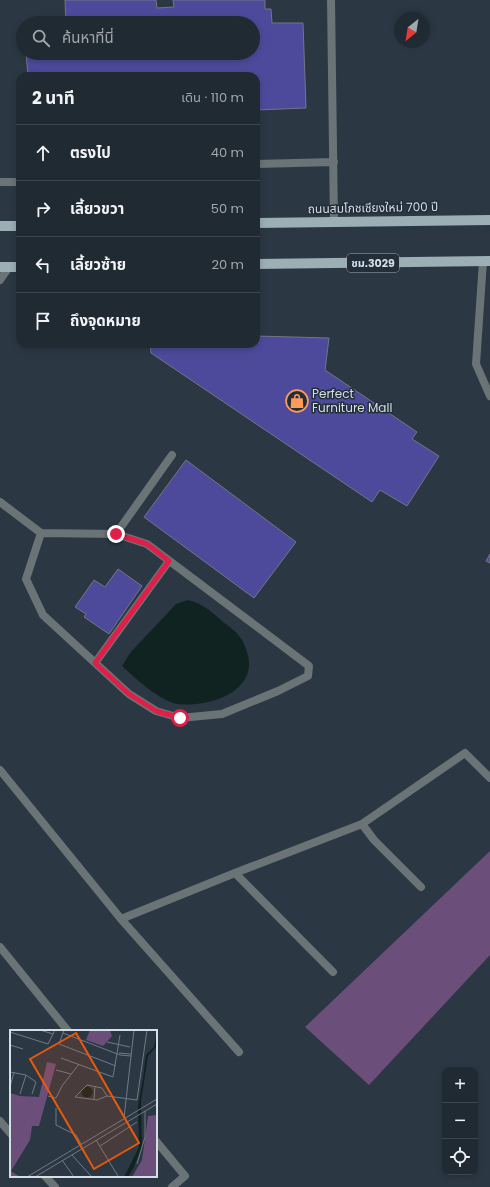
<!DOCTYPE html>
<html lang="th">
<head>
<meta charset="utf-8">
<style>
  body { margin:0; font-family:Poppins,"Noto Sans Thai",sans-serif; background:#28323b; color:#f1f3f6 }
  .controls { position:absolute; right:12px; bottom:12px; display:grid; overflow:hidden; border-radius:8px; box-shadow:0 2px 6px #0003 }
  .controls button { width:36px; height:36px; display:grid; place-items:center; padding:0; border:0; border-bottom:1px solid #3d464e; background:#202a33; color:#f1f3f6; font:20px sans-serif }
  .compass { position:absolute; left:394px; top:12px; width:36px; height:36px; border-radius:50%; background:#202a33; box-shadow:0 2px 6px #0003; rotate:210deg }
  .stop { position:absolute; width:12px; height:12px; margin:-9px; border:3px solid #e11d48; border-radius:50%; background:#fff }
  .stop.end { background:#e11d48; border-color:#fff; box-shadow:0 1px 4px #0008 }
  .list { margin:0; padding:0; list-style:none }
  h2 { display:flex; justify-content:space-between; align-items:center; height:52px; margin:0; padding:0 16px; font-size:17px }
  h2 small { font-size:13px; font-weight:400; color:#a2a7ac }
  .list li { display:grid; grid-template-columns:26px 1fr auto; gap:12px; align-items:center; box-sizing:border-box; height:56px; padding:0 16px; border-top:1px solid #3d464e }
  .list b { display:block; font-size:15px; white-space:nowrap }
  .list em { font-size:13px; font-style:normal; color:#a2a7ac }
  .icon { flex:none; width:22px; height:22px; fill:none; stroke:currentColor; stroke-width:2; stroke-linecap:round; stroke-linejoin:round }
  .map { position:relative; flex:none; width:490px; height:1187px; overflow:hidden }
  .search { position:absolute; background:#202a33; box-shadow:0 2px 6px #0003; left:16px; top:16px; width:244px; height:44px; display:flex; align-items:center; gap:10px; box-sizing:border-box; padding:0 14px; border-radius:22px; color:#a2a7ac; font-size:15px }
  .panel { position:absolute; background:#202a33; box-shadow:0 2px 6px #0003; left:16px; top:72px; width:244px; height:276px; border-radius:12px }
  .map>svg:first-child { display:block }
  .green { fill:#6b4e79 }
  .water { fill:#102320 }
  .building { fill:#4d4a9b; stroke:#737587 }
  .lines { fill:none; stroke-linecap:round; stroke-linejoin:round }
  .service { stroke:#6a7376; stroke-width:8 }
  .minor { stroke:#6a7376; stroke-width:8 }
  .primary { stroke:#9bafb5; stroke-width:10 }
  .route { stroke:#e11d48; stroke-width:5 }
  .labels { text-anchor:middle; stroke-width:3; stroke-linejoin:round; paint-order:stroke }
  .shield { fill:#222e3a; stroke:#a0a9b2; stroke-width:1 }
  .shield-label { font-size:11px; font-weight:bold; fill:#d6dee6 }
  .street-label { font-size:12px; fill:#d6dee6; stroke:#222e3a }
  .poi-label { font-size:12px; fill:#d6dee6; stroke:#222e3a; text-anchor:start }
  .inset-road { fill:none; stroke:#6f7a85; stroke-width:1 }
  .view { fill:#e8590c; fill-opacity:0.15; stroke:#e8590c; stroke-width:2 }
  .inset-edge { fill:none; stroke:#d6dee6; stroke-width:2 }
</style>
</head>
<body>
<div class="map">
<svg width="490" height="1187" viewBox="0 0 490 1187">
  <rect width="100%" height="100%" fill="#2b3844"/>
  <path class="green" d="M 490,851 L 490,955 L 369,1085 L 305,1027 Z"/>
  <path class="water" d="M 188,600 C 202,603 212,612 223,622 C 228,626 235,630 239,636 C 243,640 245,646 247,652 C 256,678 235,695 212,701 C 202,704 183,706 173,703 C 154,696 136,679 122,666 L 130,653 L 176,604 Z"/>
  <path class="building" d="M 65,0 L 156,0 L 157,8 L 174,7 L 173,0 L 265,0 L 265,9 L 271,9 L 272,23 L 303,23 L 306,108 L 256,110 L 256,76 L 28,76 L 26,53 L 253,53 L 253,23 L 61,23 L 66,23 Z
    M 256,336 L 329,338 L 325,370 L 417,432 L 412,439 L 439,456 L 407,506 L 380,490 L 372,502 L 151,353 L 150,344 L 256,344 Z
    M 186,460 L 296,542 L 254,598 L 144,517 Z
    M 490,554 L 490,563 L 486,561 Z
    M 118,569 L 142,586 L 109,634 L 84,617 L 86,614 L 75,607 L 94,580 L 105,587 Z"/>
  <g class="lines">
    <path class="service" d="M 331,0 L 334,221
      M 256,164 L 334,162
      M 0,182 L 20,182
      M 483,261 L 476,364 L 490,396
      M 0,502 L 41,533 L 116,534 L 147,544 L 309,666 L 308,676 L 278,691 L 222,714 L 180,718 L 156,711 L 129,694 L 43,615 L 26,579 L 41,533
      M 116,534 L 172,455
      M 95,663 L 169,561"/>
    <path class="minor" d="M 0,280 L 9,267
      M 0,770 L 121,919 L 239,1052
      M 362,824 L 374,840 L 421,887
      M 235,873 L 333,972
      M 121,919 L 235,873 L 362,824 L 465,753 L 490,778
      M 0,947 L 68,1031
      M 0,1121 L 11,1134
      M 156,1141 L 185,1176 L 172,1187
      M 45,1176 L 55,1187"/>
    <path class="primary" d="M 256,223 L 490,220
      M 0,226 L 20,226
      M 256,264 L 490,261
      M 0,267 L 20,267"/>
  </g>
  <g class="lines">
    <path class="route" d="M 116,534 L 147,544 L 169,561 L 95,663 L 129,694 L 156,711 L 180,718"/>
  </g>
  <defs>
    <g id="shop-ring" transform="scale(1.15)"><circle r="9.5" fill="#222e3a" stroke="#fe9b59" stroke-width="1.5"/><path d="M-5-2.5h2.3a2.7 3.5 0 0 1 5.4 0H5L5.5 6h-11ZM-1.5-2.5h3a1.5 2.3 0 0 0-3 0Z" fill="#fe9b59"/></g>
  </defs>
  <g fill-rule="evenodd">
    <use href="#shop-ring" x="297" y="401"/>
  </g>
  <g class="labels">
    <rect class="shield" x="347" y="254" width="52" height="18" rx="3"/>
    <g class="shield-label">
      <text x="373" y="267">ชม.3029</text>
    </g>
    <g class="street-label">
      <text transform="translate(373 208) rotate(-1)" y="4">ถนนสมโภชเชียงใหม่ 700 ปี</text>
    </g>
    <g class="poi-label">
      <text x="312" y="398">Perfect<tspan x="312" dy="14">Furniture Mall</tspan></text>
    </g>
  </g>
  <g transform="translate(10 1030)">
    <rect width="147" height="147" fill="#2b3844"/>
    <path d="M 80,0 L 100,0 L 102,6 L 93,16 L 76,10 ZM 37,32 L 46,34 L 29,96 L 22,96 L 20,110 L 1,141 L 10,147 L 0,147 L 0,63 L 10,66 L 29,67 ZM 147,85 L 147,147 L 122,147 L 132,130 L 138,86 Z" fill="#6b4e79"/>
    <path d="M 147,0 L 146,17 L 138,26 L 131,72 L 132,115 L 124,137 L 118,147 L 114,147 L 129,117 L 128,76 L 133,48 L 136,25 L 144,17 ZM71.5 62a5.5 5.5 0 1 1 11 0a5.5 5.5 0 1 1-11 0Z" fill="#102320"/>
    <path class="inset-road" d="M 30,0 L 43,4M 54,0 L 49,14 L 106,36M 0,2 L 38,14 L 45,0M 53,3 L 110,25 L 121,26M 97,12 L 120,17M 0,15 L 13,19M 109,23 L 121,24M 51,28 L 103,47 L 110,5M 46,40 L 61,44M 0,42 L 16,45 L 26,52 L 22,64M 0,57 L 4,42M 10,64 L 16,45M 38,66 L 46,68 L 52,56 L 69,34M 97,66 L 92,58 L 77,55 L 65,67 L 87,70 L 97,66 L 127,70 L 137,0M 84,70 L 85,56M 46,78 L 46,95 L 66,105 L 71,114M 114,88 L 124,0M 86,110 L 108,146M 90,116 L 127,92M 62,125 L 81,146M 52,130 L 64,147M 127,134 L 135,107 L 135,81M 17,147 L 147,69M 25,147 L 147,74"/>
    <path class="view" d="M 66,3 L 129,113 L 84,139 L 20,29 Z"/>
    <rect width="147" height="147" class="inset-edge"/>
  </g>
</svg>
<div class="controls">
<button>+</button>
<button>−</button>
<button><svg class="icon" aria-label="locate" viewBox="0 0 24 24"><circle cx="12" cy="12" r="6"/><path d="M12 2v4M12 18v4M2 12h4M18 12h4"/></svg></button>
</div>
<svg class="compass" viewBox="-18 -18 36 36"><path d="M0-13l5 13h-10z" fill="#e53935"/><path d="M0 13l5-13h-10z" fill="#a2a7ac"/></svg>
<div class="stop" style="left:180px;top:718px"></div>
<div class="stop end" style="left:116px;top:534px"></div>
<div class="search"><svg class="icon" aria-label="search" viewBox="0 0 24 24"><circle cx="10" cy="10" r="6"/><path d="M15 15l6 6"/></svg>ค้นหาที่นี่</div>
<section class="panel">
<h2>2 นาที<small>เดิน · 110 m</small></h2>
<ul class="list">
<li><svg class="icon" aria-label="ahead" viewBox="0 0 24 24"><path d="M12 20V5M6 11l6-6 6 6"/></svg><div><b>ตรงไป</b></div><em>40 m</em></li>
<li><svg class="icon" aria-label="right" viewBox="0 0 24 24"><path d="M7 20v-9h11M14 6l5 5-5 5"/></svg><div><b>เลี้ยวขวา</b></div><em>50 m</em></li>
<li><svg class="icon" aria-label="left" viewBox="0 0 24 24"><path d="M17 20v-9H6M10 6l-5 5 5 5"/></svg><div><b>เลี้ยวซ้าย</b></div><em>20 m</em></li>
<li><svg class="icon" aria-label="arrive" viewBox="0 0 24 24"><path d="M6 21V4h12l-3 4 3 4H6"/></svg><div><b>ถึงจุดหมาย</b></div></li>
</ul>
</section>
</div>
</body>
</html>
